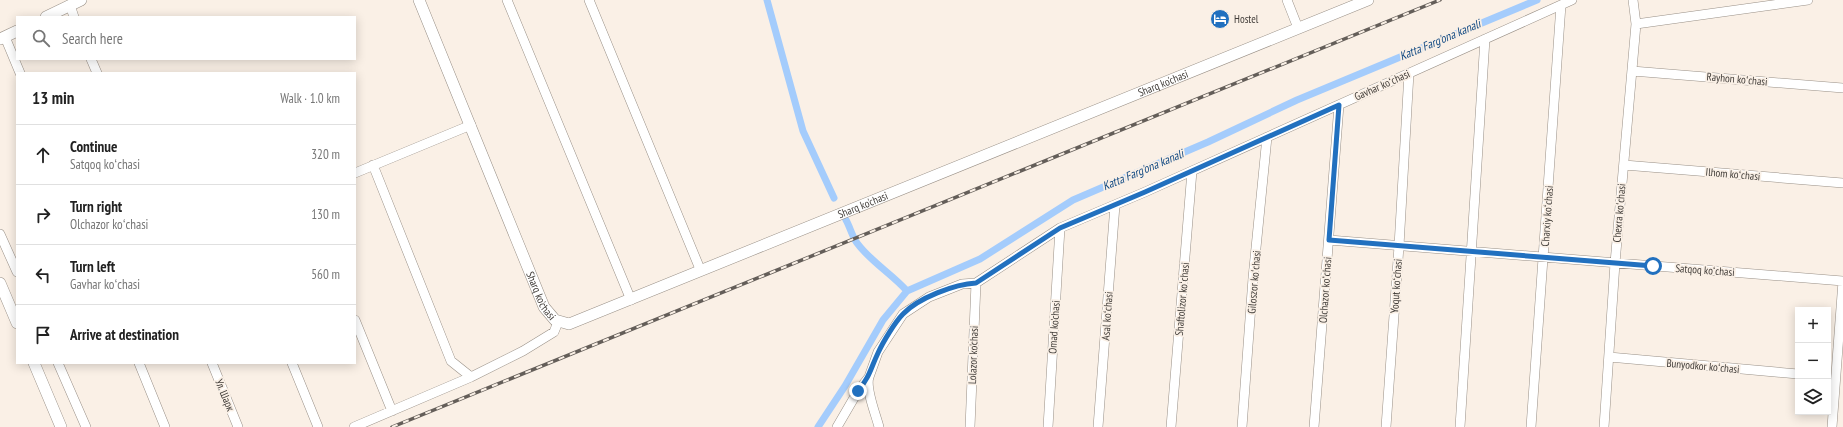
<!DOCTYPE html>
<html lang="en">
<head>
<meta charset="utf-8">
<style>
  body { margin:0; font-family:"PT Sans Narrow",sans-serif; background:#f2f2f2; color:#222 }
  .controls { position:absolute; right:12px; bottom:12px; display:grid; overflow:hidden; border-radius:0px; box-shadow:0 2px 10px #0003 }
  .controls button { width:36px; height:36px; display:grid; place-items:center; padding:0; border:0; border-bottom:1px solid #e0e0e0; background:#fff; color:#222; font:20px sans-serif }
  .stop { position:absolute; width:12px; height:12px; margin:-9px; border:3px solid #2170bf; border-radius:50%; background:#fff }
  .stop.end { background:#2170bf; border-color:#fff; box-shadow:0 1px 4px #0008 }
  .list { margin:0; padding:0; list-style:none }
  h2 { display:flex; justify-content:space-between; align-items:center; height:52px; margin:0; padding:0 16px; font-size:17px }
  h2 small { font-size:13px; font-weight:400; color:#767676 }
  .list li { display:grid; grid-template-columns:26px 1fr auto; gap:12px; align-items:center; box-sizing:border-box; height:60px; padding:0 16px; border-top:1px solid #e0e0e0 }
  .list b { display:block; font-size:15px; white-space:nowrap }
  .list p { margin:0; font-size:13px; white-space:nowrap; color:#767676 }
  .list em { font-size:13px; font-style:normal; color:#767676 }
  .icon { flex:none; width:22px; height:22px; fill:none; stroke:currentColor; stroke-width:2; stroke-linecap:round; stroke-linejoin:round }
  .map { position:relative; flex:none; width:1843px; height:427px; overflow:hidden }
  .search { position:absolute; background:#fff; box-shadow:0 2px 10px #0003; left:16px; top:16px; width:340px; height:44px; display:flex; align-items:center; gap:10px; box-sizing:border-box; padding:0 14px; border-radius:0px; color:#767676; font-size:15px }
  .panel { position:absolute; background:#fff; box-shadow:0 2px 10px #0003; left:16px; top:72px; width:340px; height:292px; border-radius:0px }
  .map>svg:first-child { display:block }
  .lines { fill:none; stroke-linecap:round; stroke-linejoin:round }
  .canal { stroke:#a4ccfc; stroke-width:7 }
  .minor-casing { stroke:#999087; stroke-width:10 }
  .major-casing { stroke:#999087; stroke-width:12 }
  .minor { stroke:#fff; stroke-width:9 }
  .major { stroke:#fff; stroke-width:11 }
  .rail-casing { stroke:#645e59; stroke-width:3.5 }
  .rail { stroke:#faf0e6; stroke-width:2; stroke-dasharray:6; stroke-linecap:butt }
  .route { stroke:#2170bf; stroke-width:5 }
  .labels { text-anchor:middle; stroke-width:3.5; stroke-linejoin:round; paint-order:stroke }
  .poi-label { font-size:11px; fill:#403c38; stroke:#faf0e6; text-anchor:start }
  .street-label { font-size:11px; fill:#403c38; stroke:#faf0e6 }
  .water-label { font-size:12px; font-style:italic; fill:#124a83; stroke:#faf0e6 }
</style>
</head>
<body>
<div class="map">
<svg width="1843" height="427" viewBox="0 0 1843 427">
  <rect width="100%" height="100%" fill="#faf0e6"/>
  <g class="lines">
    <path class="canal" d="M 767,0 L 803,131 L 834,198
      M 846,220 C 850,227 852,236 857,243 C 870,261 892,274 907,291
      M 818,427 L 845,386 L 883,320 L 907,291 L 980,259 L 1073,200 L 1208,142 L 1297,100 L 1537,0"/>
    <g class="minor-casing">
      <path id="minor" d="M 507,0 L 631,300
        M 589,0 L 700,269
        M 1287,0 L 1298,28
        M 70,5 L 74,17
        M 1636,24 L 1808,0
        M 5,37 L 20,73
        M 91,59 L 97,73
        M 1632,71 L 1843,88
        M 373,165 L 451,361 L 471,377
        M 1624,165 L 1843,183
        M 355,173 L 471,125
        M 0,234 L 17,272
        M 1329,240 L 1843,281
        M 355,320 L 392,411
        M 1609,357 L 1798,374
        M 58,363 L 86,427
        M 139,363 L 165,427
        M 212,363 L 238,427
        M 292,363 L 318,427
        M 869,377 C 865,388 876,415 879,427
        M 354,427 L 471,377 L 523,351 L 554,332 L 558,322
        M 837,427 L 858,391 L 869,377 L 878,352 L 903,314 L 929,297 L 962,284 L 976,283 L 1060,228 L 1145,192 L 1572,0
        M 970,427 L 976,283
        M 1048,427 L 1060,228
        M 1098,427 L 1115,205
        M 1171,427 L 1192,171
        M 1242,427 L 1253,278 L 1267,137
        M 1314,427 L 1339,105
        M 1386,427 L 1399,246 L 1409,73
        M 1460,427 L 1485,39
        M 1531,427 L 1561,5
        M 1604,427 L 1615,263 L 1636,24 L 1633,0
        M 1832,427 L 1843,281"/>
    </g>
    <g class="major-casing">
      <g id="major">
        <path id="s1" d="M 419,0 L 544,307 L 555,320 L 569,324 L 1368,0"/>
        <path d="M 46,17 L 81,0"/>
        <path d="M 0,39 L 17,31"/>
        <path d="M 0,283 L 17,323"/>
        <path d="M 34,363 L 61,427"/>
      </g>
    </g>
    <use href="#minor" class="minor"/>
    <use href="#major" class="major"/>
    <g class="rail-casing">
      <path id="rail" d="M 392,427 L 1440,0"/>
    </g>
    <use href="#rail" class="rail"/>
  </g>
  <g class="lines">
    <path class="route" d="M 858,391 C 870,376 870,370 878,353 C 883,342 895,322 903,314 C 918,298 955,284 976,283 L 1060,228 L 1145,192 L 1339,105 L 1329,240 L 1653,266"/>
  </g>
  <defs>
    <g id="hotel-disc" transform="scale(1)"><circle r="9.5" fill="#2170bf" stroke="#faf0e6"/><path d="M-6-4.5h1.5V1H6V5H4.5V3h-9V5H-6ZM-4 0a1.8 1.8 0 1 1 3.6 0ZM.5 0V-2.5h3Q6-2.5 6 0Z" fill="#fff"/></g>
  </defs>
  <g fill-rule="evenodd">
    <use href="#hotel-disc" x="1220" y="19"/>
  </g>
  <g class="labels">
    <g class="poi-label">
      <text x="1234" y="23">Hostel</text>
    </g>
    <g class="street-label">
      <text transform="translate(1737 79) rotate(5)" y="4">Rayhon koʻchasi</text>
      <text dy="4" stroke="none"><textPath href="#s1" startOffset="1004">Sharq ko'chasi</textPath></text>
      <text transform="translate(1382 85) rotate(-24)" y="4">Gavhar koʻchasi</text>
      <text transform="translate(1733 174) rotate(5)" y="4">Ilhom koʻchasi</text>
      <text dy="4" stroke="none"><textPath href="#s1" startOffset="680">Sharq ko'chasi</textPath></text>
      <text transform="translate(1619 213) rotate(-85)" y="4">Chexra koʻchasi</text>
      <text transform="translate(1547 216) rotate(-86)" y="4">Charxiy koʻchasi</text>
      <text transform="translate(1705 270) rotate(4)" y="4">Satqoq koʻchasi</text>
      <text transform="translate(1254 282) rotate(-85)" y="4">Giloszor koʻchasi</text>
      <text transform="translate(1396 286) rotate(-86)" y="4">Yoqut koʻchasi</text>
      <text transform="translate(1325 290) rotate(-86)" y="4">Olchazor koʻchasi</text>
      <text dy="4" stroke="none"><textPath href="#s1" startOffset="320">Sharq ko'chasi</textPath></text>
      <text transform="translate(1182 299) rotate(-85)" y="4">Shaftolizor koʻchasi</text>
      <text transform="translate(1107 316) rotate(-86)" y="4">Asal koʻchasi</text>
      <text transform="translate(1054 327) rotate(-86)" y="4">Omad ko'chasi</text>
      <text transform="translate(973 355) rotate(-88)" y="4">Lolazor ko'chasi</text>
      <text transform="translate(1703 366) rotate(5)" y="4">Bunyodkor koʻchasi</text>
      <text transform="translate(225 395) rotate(68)" y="4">Ул. Шарк</text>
    </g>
    <g class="water-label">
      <text transform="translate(1440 40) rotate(-23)" y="4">Katta Farg'ona kanali</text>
      <text transform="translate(1143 170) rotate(-23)" y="4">Katta Farg'ona kanali</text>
    </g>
  </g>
</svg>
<div class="controls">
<button>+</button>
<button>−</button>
<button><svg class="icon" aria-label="layers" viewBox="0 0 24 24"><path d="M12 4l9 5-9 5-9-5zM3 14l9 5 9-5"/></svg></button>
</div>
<div class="stop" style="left:1653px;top:266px"></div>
<div class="stop end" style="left:858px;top:391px"></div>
<div class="search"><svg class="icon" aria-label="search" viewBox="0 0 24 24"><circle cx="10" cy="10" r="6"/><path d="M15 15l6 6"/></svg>Search here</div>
<section class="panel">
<h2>13 min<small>Walk · 1.0 km</small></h2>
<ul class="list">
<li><svg class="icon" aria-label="ahead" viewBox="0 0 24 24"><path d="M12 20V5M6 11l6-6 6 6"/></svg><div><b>Continue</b><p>Satqoq koʻchasi</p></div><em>320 m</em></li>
<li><svg class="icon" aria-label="right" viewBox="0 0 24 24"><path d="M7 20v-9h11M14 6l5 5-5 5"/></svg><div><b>Turn right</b><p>Olchazor koʻchasi</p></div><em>130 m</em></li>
<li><svg class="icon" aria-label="left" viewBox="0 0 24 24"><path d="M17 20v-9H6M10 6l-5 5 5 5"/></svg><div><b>Turn left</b><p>Gavhar koʻchasi</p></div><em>560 m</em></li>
<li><svg class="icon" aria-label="arrive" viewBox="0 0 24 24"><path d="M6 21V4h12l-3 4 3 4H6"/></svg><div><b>Arrive at destination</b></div></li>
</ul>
</section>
</div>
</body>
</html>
